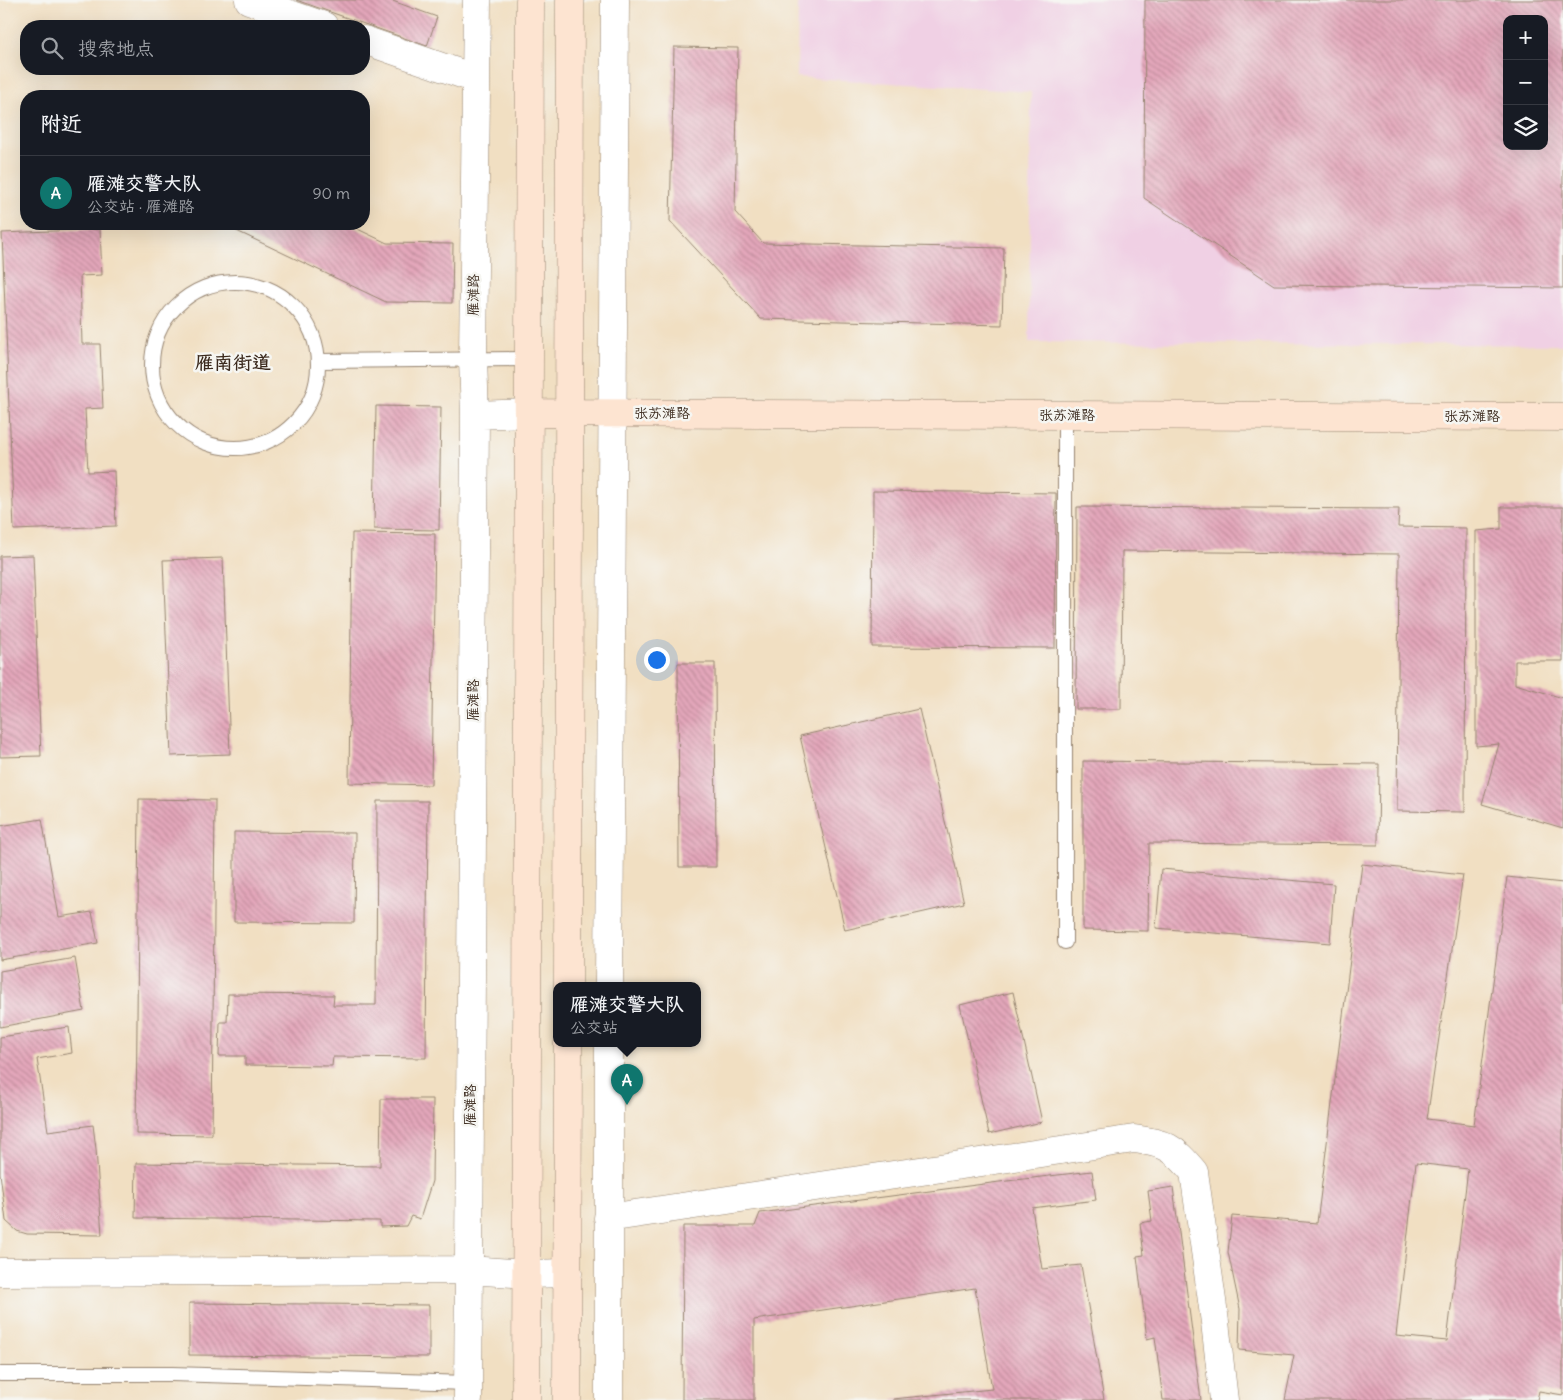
<!DOCTYPE html>
<html lang="zh">
<head>
<meta charset="utf-8">
<style>
  body { margin:0; font-family:Delius,"LXGW WenKai TC",sans-serif; background:#242831; color:#f1f3f6 }
  .controls { position:absolute; right:15px; top:15px; display:grid; overflow:hidden; border-radius:10px; box-shadow:0 5px 20px #0002 }
  .controls button { width:45px; height:45px; display:grid; place-items:center; padding:0; border:0; border-bottom:1px solid #363941; background:#171b24; color:#f1f3f6; font:25px sans-serif }
  .you { position:absolute; left:656px; top:659px; width:18px; height:18px; margin:-12px; border:4px solid #fff; border-radius:50%; background:#1a73e8; box-shadow:0 0 0 8px #1a73e833 }
  .badge { display:grid; place-items:center; width:32px; height:32px; border-radius:50%; background:#0f766e; color:#fff; font-size:16px; font-weight:700 }
  .pin { position:absolute; translate:-50% -41px; filter:drop-shadow(0 1px 2px #0008) }
  .pin::after { content:''; position:absolute; top:26px; width:18px; height:15px; background:inherit; clip-path:polygon(0 0,100% 0,50% 100%) }
  .popup { position:absolute; left:553px; top:982px; width:148px; height:65px; box-sizing:border-box; display:grid; place-content:center; border-radius:10px; background:#171b24; filter:drop-shadow(0 1px 4px #0005); font-size:16px; white-space:nowrap; color:#9ea1a6 }
  .popup b { font-size:19px; color:#f1f3f6 }
  .popup::after { content:''; position:absolute; left:50%; top:100%; margin-left:-10px; border:10px solid transparent; border-top-color:#171b24 }
  .list { margin:0; padding:0; list-style:none }
  h2 { display:flex; justify-content:space-between; align-items:center; height:65px; margin:0; padding:0 20px; font-size:21px }
  h2 small { font-size:16px; font-weight:400; color:#9ea1a6 }
  .list li { display:grid; grid-template-columns:32px 1fr auto; gap:15px; align-items:center; box-sizing:border-box; height:75px; padding:0 20px; border-top:1px solid #363941 }
  .list b { display:block; font-size:19px; white-space:nowrap }
  .list p { margin:0; font-size:16px; white-space:nowrap; color:#9ea1a6 }
  .list em { font-size:16px; font-style:normal; color:#9ea1a6 }
  .icon { flex:none; width:28px; height:28px; fill:none; stroke:currentColor; stroke-width:2; stroke-linecap:round; stroke-linejoin:round }
  .map { position:relative; flex:none; width:1563px; height:1400px; overflow:hidden }
  .search { position:absolute; background:#171b24; box-shadow:0 5px 20px #0002; left:20px; top:20px; width:350px; height:55px; display:flex; align-items:center; gap:12px; box-sizing:border-box; padding:0 18px; border-radius:20px; color:#9ea1a6; font-size:19px }
  .panel { position:absolute; background:#171b24; box-shadow:0 5px 20px #0002; left:20px; top:90px; width:350px; height:140px; border-radius:20px }
  .map>svg:first-child { display:block }
  .built { fill:#f0d0e4; fill-rule:evenodd }
  .building { fill:url(#building-back-hatch); fill-rule:evenodd }
  .lines { fill:none; stroke-linecap:round; stroke-linejoin:round }
  .service-casing { stroke:#968470; stroke-width:16 }
  .minor-casing { stroke:#968470; stroke-width:29 }
  .secondary-casing { stroke:#968470; stroke-width:29 }
  .service { stroke:#fff; stroke-width:14 }
  .minor { stroke:#fff; stroke-width:28 }
  .secondary { stroke:#fde4d1; stroke-width:28 }
  .labels { text-anchor:middle; stroke-width:5; stroke-linejoin:round; paint-order:stroke }
  .street-label { font-size:14px; fill:#3b2a1e; stroke:#f6f6f2 }
  .district-label { font-size:19px; font-weight:bold; fill:#3b2a1e; stroke:#f6f6f2 }
</style>
</head>
<body>
<div class="map">
<svg width="1563" height="1400" viewBox="0 0 1563 1400">
  <defs>
    <pattern id="building-back-hatch" width="6" height="6" patternUnits="userSpaceOnUse" patternTransform="scale(1.25)"><rect width="6" height="6" fill="#e4a7bb"/><path d="M-1 5l2 2M0 0l6 6M5-1l2 2" fill="none" stroke="#ba8897"/></pattern>
  </defs>
  <rect width="100%" height="100%" fill="#f6f6f2"/>
  <filter id="ink" filterUnits="userSpaceOnUse"><feTurbulence type="fractalNoise" baseFrequency=".02" numOctaves="2"/><feDisplacementMap in="SourceGraphic" scale="10" xChannelSelector="R" yChannelSelector="G"/><feConvolveMatrix kernelMatrix="1 2 1 2 8 2 1 2 1" color-interpolation-filters="sRGB"/></filter>
  <filter id="wash" filterUnits="userSpaceOnUse"><feTurbulence type="fractalNoise" baseFrequency=".0096" numOctaves="4" result="noise"/><feDisplacementMap in="SourceGraphic" scale="20" xChannelSelector="R" yChannelSelector="G"/><feGaussianBlur stdDeviation="1.12" result="paint"/><feColorMatrix in="noise" values="0 0 0 0 0 0 0 0 0 0 0 0 0 0 0 0 0 1.4 0 .05"/><feComposite in="paint" operator="in"/></filter>
  <g filter="url(#wash)">
    <rect width="100%" height="100%" fill="#f1dfc2"/>
    <path class="built" d="M 798,0 L 1563,0 L 1563,345 L 1029,342 L 1031,92 L 797,77 ZM 1507,19 L 1544,19 L 1544,146 L 1507,146 Z"/>
    <g id="blocks">
      <path class="building" d="M 296,0 L 390,0 L 437,17 L 427,46 Z
        M 1145,0 L 1563,0 L 1563,288 L 1274,285 L 1144,198 ZM 1507,19 L 1544,19 L 1544,146 L 1507,146 Z
        M 674,47 L 738,48 L 735,212 L 763,243 L 1004,248 L 1002,325 L 761,319 L 670,221 Z
        M 222,224 L 347,224 L 387,243 L 453,244 L 452,303 L 386,302 Z
        M 100,229 L 102,275 L 80,276 L 82,344 L 100,344 L 103,408 L 85,409 L 88,472 L 114,471 L 116,526 L 14,530 L 2,233 Z
        M 376,406 L 441,407 L 439,530 L 374,529 Z
        M 873,491 L 1056,493 L 1055,648 L 872,647 Z
        M 1077,507 L 1399,509 L 1398,527 L 1466,528 L 1465,812 L 1397,811 L 1399,554 L 1122,551 L 1121,709 L 1076,709 Z
        M 1501,507 L 1563,507 L 1563,661 L 1515,661 L 1515,684 L 1563,698 L 1563,828 L 1482,804 L 1499,744 L 1476,746 L 1476,531 L 1501,529 Z
        M 352,533 L 435,534 L 431,785 L 349,783 Z
        M 33,555 L 41,756 L 0,757 L 0,556 Z
        M 223,558 L 230,754 L 171,756 L 163,560 Z
        M 678,663 L 715,663 L 716,867 L 679,867 Z
        M 919,709 L 964,903 L 845,930 L 800,736 Z
        M 1083,761 L 1379,764 L 1378,845 L 1149,843 L 1148,931 L 1083,930 Z
        M 139,799 L 215,800 L 212,1135 L 136,1134 Z
        M 377,801 L 428,801 L 426,1058 L 333,1057 L 332,1066 L 245,1065 L 245,1056 L 219,1056 L 220,1022 L 227,1022 L 228,994 L 334,995 L 333,1005 L 376,1005 Z
        M 42,819 L 59,917 L 92,912 L 98,943 L 0,960 L 0,826 Z
        M 234,832 L 355,833 L 354,923 L 234,922 Z
        M 1362,864 L 1463,875 L 1427,1119 L 1474,1125 L 1507,877 L 1563,883 L 1563,1395 L 1539,1391 L 1537,1400 L 1285,1400 L 1294,1355 L 1239,1350 L 1240,1309 L 1228,1252 L 1232,1216 L 1317,1223 ZM 1416,1163 L 1468,1169 L 1447,1341 L 1396,1336 Z
        M 1161,869 L 1334,884 L 1330,943 L 1156,928 Z
        M 75,958 L 84,1011 L 0,1027 L 0,971 Z
        M 1013,992 L 1042,1122 L 989,1134 L 960,1005 Z
        M 69,1027 L 72,1053 L 37,1059 L 48,1131 L 93,1125 L 96,1149 L 102,1235 L 27,1234 L 17,1231 L 6,1221 L 0,1173 L 0,1037 Z
        M 381,1099 L 433,1099 L 432,1181 L 420,1219 L 411,1216 L 406,1226 L 380,1227 L 380,1221 L 135,1218 L 136,1163 L 380,1166 Z
        M 1092,1171 L 1096,1200 L 1032,1208 L 1042,1269 L 1081,1265 L 1104,1400 L 893,1400 L 893,1399 L 992,1389 L 975,1288 L 754,1320 L 754,1400 L 682,1400 L 683,1226 L 755,1226 L 760,1213 L 1007,1181 Z
        M 1173,1187 L 1201,1400 L 1163,1400 L 1155,1337 L 1147,1339 L 1137,1256 L 1144,1255 L 1140,1223 L 1152,1221 L 1148,1191 Z
        M 189,1303 L 429,1305 L 429,1357 L 189,1355 Z"/>
    </g>
  </g>
  <g filter="url(#ink)">
    <use href="#blocks" fill-opacity="0" stroke="#968470" stroke-width="1"/>
    <g class="lines">
      <g class="service-casing">
        <path id="service" d="M152 365a83 83 0 1 1 166 0a83 83 0 1 1-166 0Z
          M 319,361 L 529,359
          M 1065,415 L 1065,942
          M 0,1374 L 172,1374 L 468,1383"/>
      </g>
      <g class="minor-casing">
        <path id="minor" d="M 249,0 L 324,26
          M 364,40 L 476,79
          M 475,415 L 530,413
          M 609,986 L 615,0
          M 608,1218 L 1134,1139 C 1167,1144 1172,1146 1194,1172 L 1215,1322 L 1224,1400
          M 0,1272 L 469,1270 L 528,1274 L 568,1273
          M 468,1400 L 475,415 L 473,359 L 477,0
          M 609,1400 L 609,1044"/>
      </g>
      <g class="secondary-casing">
        <path id="secondary" d="M 530,413 L 1563,417
          M 568,986 L 570,0
          M 526,1400 L 530,0
          M 567,1400 L 568,1044"/>
      </g>
      <use href="#service" class="service"/>
      <use href="#minor" class="minor"/>
      <use href="#secondary" class="secondary"/>
    </g>
  </g>
  <g class="labels">
    <g class="street-label">
      <text transform="translate(473 295) rotate(-89)" y="5">雁滩路</text>
      <text x="662" y="418">张苏滩路</text>
      <text x="1067" y="420">张苏滩路</text>
      <text x="1472" y="421">张苏滩路</text>
      <text transform="translate(473 700) rotate(-90)" y="5">雁滩路</text>
      <text transform="translate(470 1105) rotate(-90)" y="5">雁滩路</text>
    </g>
    <g class="district-label">
      <text x="233" y="369">雁南街道</text>
    </g>
  </g>
</svg>
<div class="controls">
<button>+</button>
<button>−</button>
<button><svg class="icon" aria-label="layers" viewBox="0 0 24 24"><path d="M12 4l9 5-9 5-9-5zM3 14l9 5 9-5"/></svg></button>
</div>
<div class="you"></div>
<div class="pin badge" style="left:627px;top:1105px">A</div>
<div class="popup"><b>雁滩交警大队</b>公交站</div>
<div class="search"><svg class="icon" aria-label="search" viewBox="0 0 24 24"><circle cx="10" cy="10" r="6"/><path d="M15 15l6 6"/></svg>搜索地点</div>
<section class="panel">
<h2>附近<small></small></h2>
<ul class="list">
<li><span class="badge">A</span><div><b>雁滩交警大队</b><p>公交站 · 雁滩路</p></div><em>90 m</em></li>
</ul>
</section>
</div>
</body>
</html>
